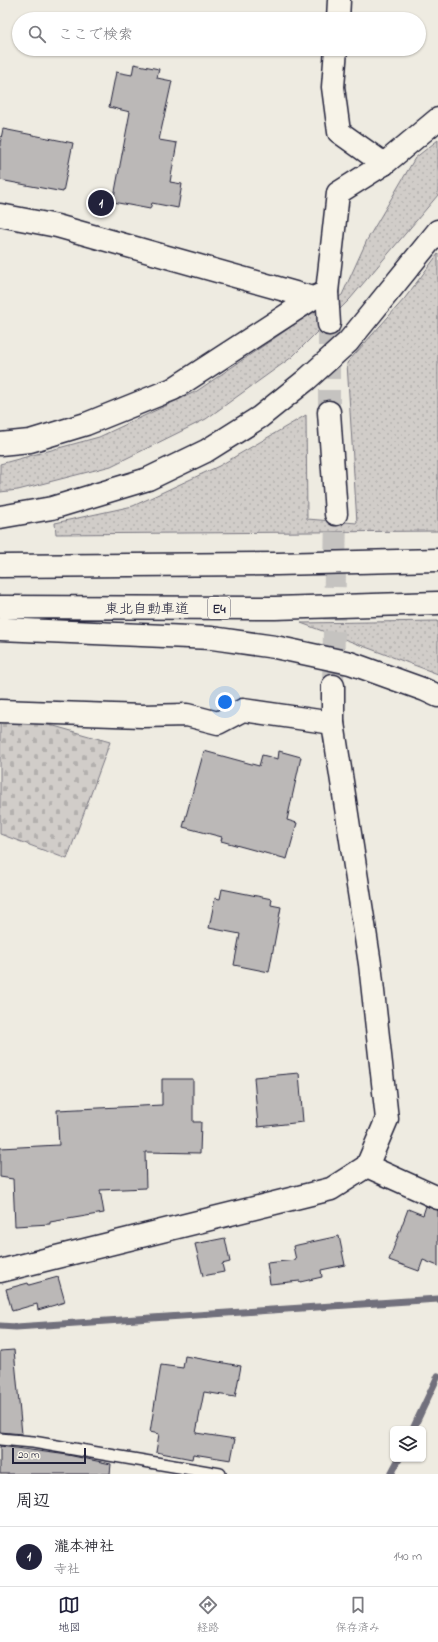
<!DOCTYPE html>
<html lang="ja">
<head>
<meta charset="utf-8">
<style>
  body { margin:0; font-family:"Indie Flower","Klee One",sans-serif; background:#f2f2f3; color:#2b2b33 }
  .controls { position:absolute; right:12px; bottom:12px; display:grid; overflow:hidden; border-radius:6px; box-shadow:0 1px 3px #0004 }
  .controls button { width:36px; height:36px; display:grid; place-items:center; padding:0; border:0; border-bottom:1px solid #e1e1e2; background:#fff; color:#2b2b33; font:20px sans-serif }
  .scale { position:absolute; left:12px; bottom:10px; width:74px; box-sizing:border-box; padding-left:4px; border:2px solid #22223b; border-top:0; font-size:11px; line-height:14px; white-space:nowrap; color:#22223b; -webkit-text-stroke:3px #f7f3e8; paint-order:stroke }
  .you { position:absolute; left:225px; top:702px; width:14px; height:14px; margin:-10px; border:3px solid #fff; border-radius:50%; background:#1a73e8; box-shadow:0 0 0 6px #1a73e833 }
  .badge { display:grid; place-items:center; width:26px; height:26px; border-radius:50%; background:#22223b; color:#fff; font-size:13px; font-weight:700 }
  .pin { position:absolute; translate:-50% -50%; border:2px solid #fff; box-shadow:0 1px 4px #0006 }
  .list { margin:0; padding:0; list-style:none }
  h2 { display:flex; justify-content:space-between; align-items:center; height:52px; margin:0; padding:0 16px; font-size:17px }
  h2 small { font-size:13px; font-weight:400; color:#7c7c81 }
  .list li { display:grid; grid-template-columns:26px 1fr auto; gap:12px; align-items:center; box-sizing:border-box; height:60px; padding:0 16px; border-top:1px solid #e1e1e2 }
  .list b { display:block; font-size:15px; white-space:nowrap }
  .list p { margin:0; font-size:13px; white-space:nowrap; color:#7c7c81 }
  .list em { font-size:13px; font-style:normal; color:#7c7c81 }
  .icon { flex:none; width:22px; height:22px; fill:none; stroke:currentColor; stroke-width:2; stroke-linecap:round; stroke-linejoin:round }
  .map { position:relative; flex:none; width:438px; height:1474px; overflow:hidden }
  .search { position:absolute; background:#fff; box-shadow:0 1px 3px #0004; left:12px; right:12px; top:12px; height:44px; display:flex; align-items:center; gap:10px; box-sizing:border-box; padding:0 14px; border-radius:22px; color:#7c7c81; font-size:15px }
  .sheet { height:112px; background:#fff }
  nav { display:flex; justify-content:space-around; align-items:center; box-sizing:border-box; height:56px; border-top:1px solid #e1e1e2; background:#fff; font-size:11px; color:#7c7c81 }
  nav a { display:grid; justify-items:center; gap:2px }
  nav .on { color:#22223b }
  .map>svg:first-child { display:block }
  .grass { fill:url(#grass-dots); stroke:#7a7882 }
  .cemetery { fill:url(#cemetery-stones); stroke:#7a7882 }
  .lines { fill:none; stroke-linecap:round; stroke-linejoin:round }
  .stream { stroke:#716f7b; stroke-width:7 }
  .building { fill:#bbb8b7; stroke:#22223b }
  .tertiary-tunnel { stroke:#c5c3c0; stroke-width:22; stroke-dasharray:22 11; stroke-linecap:butt }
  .service-casing { stroke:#22223b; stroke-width:14 }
  .minor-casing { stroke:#22223b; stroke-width:25 }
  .tertiary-casing { stroke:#22223b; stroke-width:25 }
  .motorway-casing { stroke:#22223b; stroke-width:25 }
  .service { stroke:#f7f3e8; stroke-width:11 }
  .minor { stroke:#f7f3e8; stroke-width:22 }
  .tertiary { stroke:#f7f3e8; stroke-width:22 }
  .motorway { stroke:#f7f3e8; stroke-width:22 }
  .labels { text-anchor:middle; stroke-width:3; stroke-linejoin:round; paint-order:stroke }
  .shield { fill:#f7f3e8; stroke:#62616f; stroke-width:1 }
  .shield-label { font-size:13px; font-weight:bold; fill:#22223b }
  .street-label { font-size:14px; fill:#22223b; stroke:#f7f3e8 }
</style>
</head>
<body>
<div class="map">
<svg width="438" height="1474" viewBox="0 0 438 1474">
  <defs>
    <pattern id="grass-dots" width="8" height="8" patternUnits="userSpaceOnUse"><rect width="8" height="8" fill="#d1cdc9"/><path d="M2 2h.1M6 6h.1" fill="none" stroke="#b3b0ae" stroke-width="1.8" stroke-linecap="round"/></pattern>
    <pattern id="cemetery-stones" width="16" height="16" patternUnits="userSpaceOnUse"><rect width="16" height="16" fill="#d1cdc9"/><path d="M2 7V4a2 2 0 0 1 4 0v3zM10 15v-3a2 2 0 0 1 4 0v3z" fill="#b3b0ae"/></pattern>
  </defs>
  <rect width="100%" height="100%" fill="#eeebe1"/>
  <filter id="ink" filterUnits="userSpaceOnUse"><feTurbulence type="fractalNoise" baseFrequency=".025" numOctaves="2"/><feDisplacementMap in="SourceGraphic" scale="8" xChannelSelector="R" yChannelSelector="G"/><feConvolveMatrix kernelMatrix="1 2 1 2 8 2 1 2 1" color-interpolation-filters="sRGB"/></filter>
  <g filter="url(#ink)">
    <path class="grass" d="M 438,140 L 438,195 L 350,299 L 292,357 L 206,419 L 111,466 L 18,490 L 0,492 L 0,464 L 99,437 L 197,391 L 298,322 L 342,295 L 367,240 L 415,158 Z
      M 438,254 L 438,531 L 56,534 L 55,523 L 133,506 L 219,466 L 306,415 L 307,519 L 357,523 L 347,363 L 405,298 Z
      M 438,621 L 438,674 L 301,623 Z"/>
    <path class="cemetery" d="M 0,718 L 54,726 L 110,742 L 67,859 L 0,834 Z"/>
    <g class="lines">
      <path class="stream" d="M 0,1326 L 16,1327 L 438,1299
        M 413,1429 L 438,1376
        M 391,1474 L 399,1459"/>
    </g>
    <path class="building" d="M 134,64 L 159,69 L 157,78 L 172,81 L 159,140 L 177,143 L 170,182 L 182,184 L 178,208 L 152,203 L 150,209 L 113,202 L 130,112 L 109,107 L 116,72 L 132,75 Z
      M 3,129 L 73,143 L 63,192 L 0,180 L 0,143 Z
      M 204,751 L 259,766 L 262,755 L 278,759 L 279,751 L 301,757 L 287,820 L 297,823 L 287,859 L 221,841 L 222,837 L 183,827 Z
      M 222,889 L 272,899 L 271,905 L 281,907 L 269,972 L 234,965 L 240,934 L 209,928 L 215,898 L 220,899 Z
      M 299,1073 L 303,1122 L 258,1127 L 254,1077 Z
      M 162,1079 L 193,1079 L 193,1122 L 201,1122 L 200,1153 L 145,1152 L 146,1188 L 100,1190 L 104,1213 L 50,1222 L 50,1224 L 15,1226 L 13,1179 L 0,1177 L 0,1148 L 59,1145 L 57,1110 L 162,1105 Z
      M 426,1206 L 438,1210 L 438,1266 L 423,1260 L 419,1271 L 389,1260 L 408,1209 L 423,1215 Z
      M 339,1236 L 345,1265 L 321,1270 L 322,1277 L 300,1282 L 300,1281 L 270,1284 L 267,1263 L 296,1260 L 293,1246 Z
      M 225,1238 L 230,1262 L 222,1264 L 224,1272 L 203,1276 L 195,1244 Z
      M 58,1277 L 65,1302 L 38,1310 L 37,1304 L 12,1311 L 6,1289 L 28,1283 L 29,1285 Z
      M 14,1350 L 22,1434 L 0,1432 L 0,1351 Z
      M 185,1356 L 241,1366 L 235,1397 L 204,1392 L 196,1433 L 235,1439 L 231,1460 L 193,1454 L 192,1459 L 156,1452 L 159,1434 L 150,1432 L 161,1365 L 183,1368 Z
      M 0,1446 L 68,1455 L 111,1464 L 110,1474 L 0,1474 Z"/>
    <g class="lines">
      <path class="tertiary-tunnel" d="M 329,324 L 329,412
        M 333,686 L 336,514"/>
      <g class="service-casing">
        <path id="service" d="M 0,1439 L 33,1442 L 220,1474"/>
      </g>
      <g class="minor-casing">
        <path id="minor" d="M 338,19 L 339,0
          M 336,49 L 333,87 L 339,132 L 384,164
          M 0,215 L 57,226 L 313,298
          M 0,444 L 30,441 L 86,424 L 173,389 L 313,298 L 327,292
          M 0,711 L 142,716 L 187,715 L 218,723 L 243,710 L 333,723
          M 0,1271 L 331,1189 L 367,1166 L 438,1198"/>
      </g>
      <g class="tertiary-casing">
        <path id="tertiary" d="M 329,324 L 327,292 L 338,193 L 384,164 L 438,119
          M 329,412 L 336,514
          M 333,686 L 333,723 L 370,964 L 387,1119 L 367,1166"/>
      </g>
      <g class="motorway-casing">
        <path id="motorway" d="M 0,517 L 52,508 L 148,479 L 206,451 L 260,417 L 306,380 L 348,342 L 438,231
          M 0,566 L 277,564 L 438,560
          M 0,607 L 275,608 L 438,603
          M 0,629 L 212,638 L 275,647 L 350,663 L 425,690 L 438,696"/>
      </g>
      <use href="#service" class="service"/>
      <use href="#minor" class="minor"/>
      <use href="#tertiary" class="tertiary"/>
      <use href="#motorway" class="motorway"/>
    </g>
  </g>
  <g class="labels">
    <rect class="shield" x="208" y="597" width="22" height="22" rx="3"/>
    <g class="shield-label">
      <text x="219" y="613">E4</text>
    </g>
    <g class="street-label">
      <text x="147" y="613">東北自動車道</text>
    </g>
  </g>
</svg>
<div class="controls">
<button><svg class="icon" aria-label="layers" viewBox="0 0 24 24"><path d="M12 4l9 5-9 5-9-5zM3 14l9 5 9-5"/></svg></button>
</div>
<div class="scale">20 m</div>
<div class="you"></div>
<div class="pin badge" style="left:101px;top:203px">1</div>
<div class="search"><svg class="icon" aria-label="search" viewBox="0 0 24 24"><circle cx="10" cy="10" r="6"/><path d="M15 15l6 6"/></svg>ここで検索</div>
</div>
<section class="sheet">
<h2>周辺<small></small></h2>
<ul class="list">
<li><span class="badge">1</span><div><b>瀧本神社</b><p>寺社</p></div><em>140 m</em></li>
</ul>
</section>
<nav>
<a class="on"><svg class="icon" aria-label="map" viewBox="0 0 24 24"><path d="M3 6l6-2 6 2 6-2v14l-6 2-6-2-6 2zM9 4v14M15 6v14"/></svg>地図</a>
<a><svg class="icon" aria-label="directions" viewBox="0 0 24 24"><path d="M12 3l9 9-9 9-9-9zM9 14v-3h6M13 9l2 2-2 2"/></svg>経路</a>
<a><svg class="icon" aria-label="saved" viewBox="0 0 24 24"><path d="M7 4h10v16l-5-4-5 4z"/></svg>保存済み</a>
</nav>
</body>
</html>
